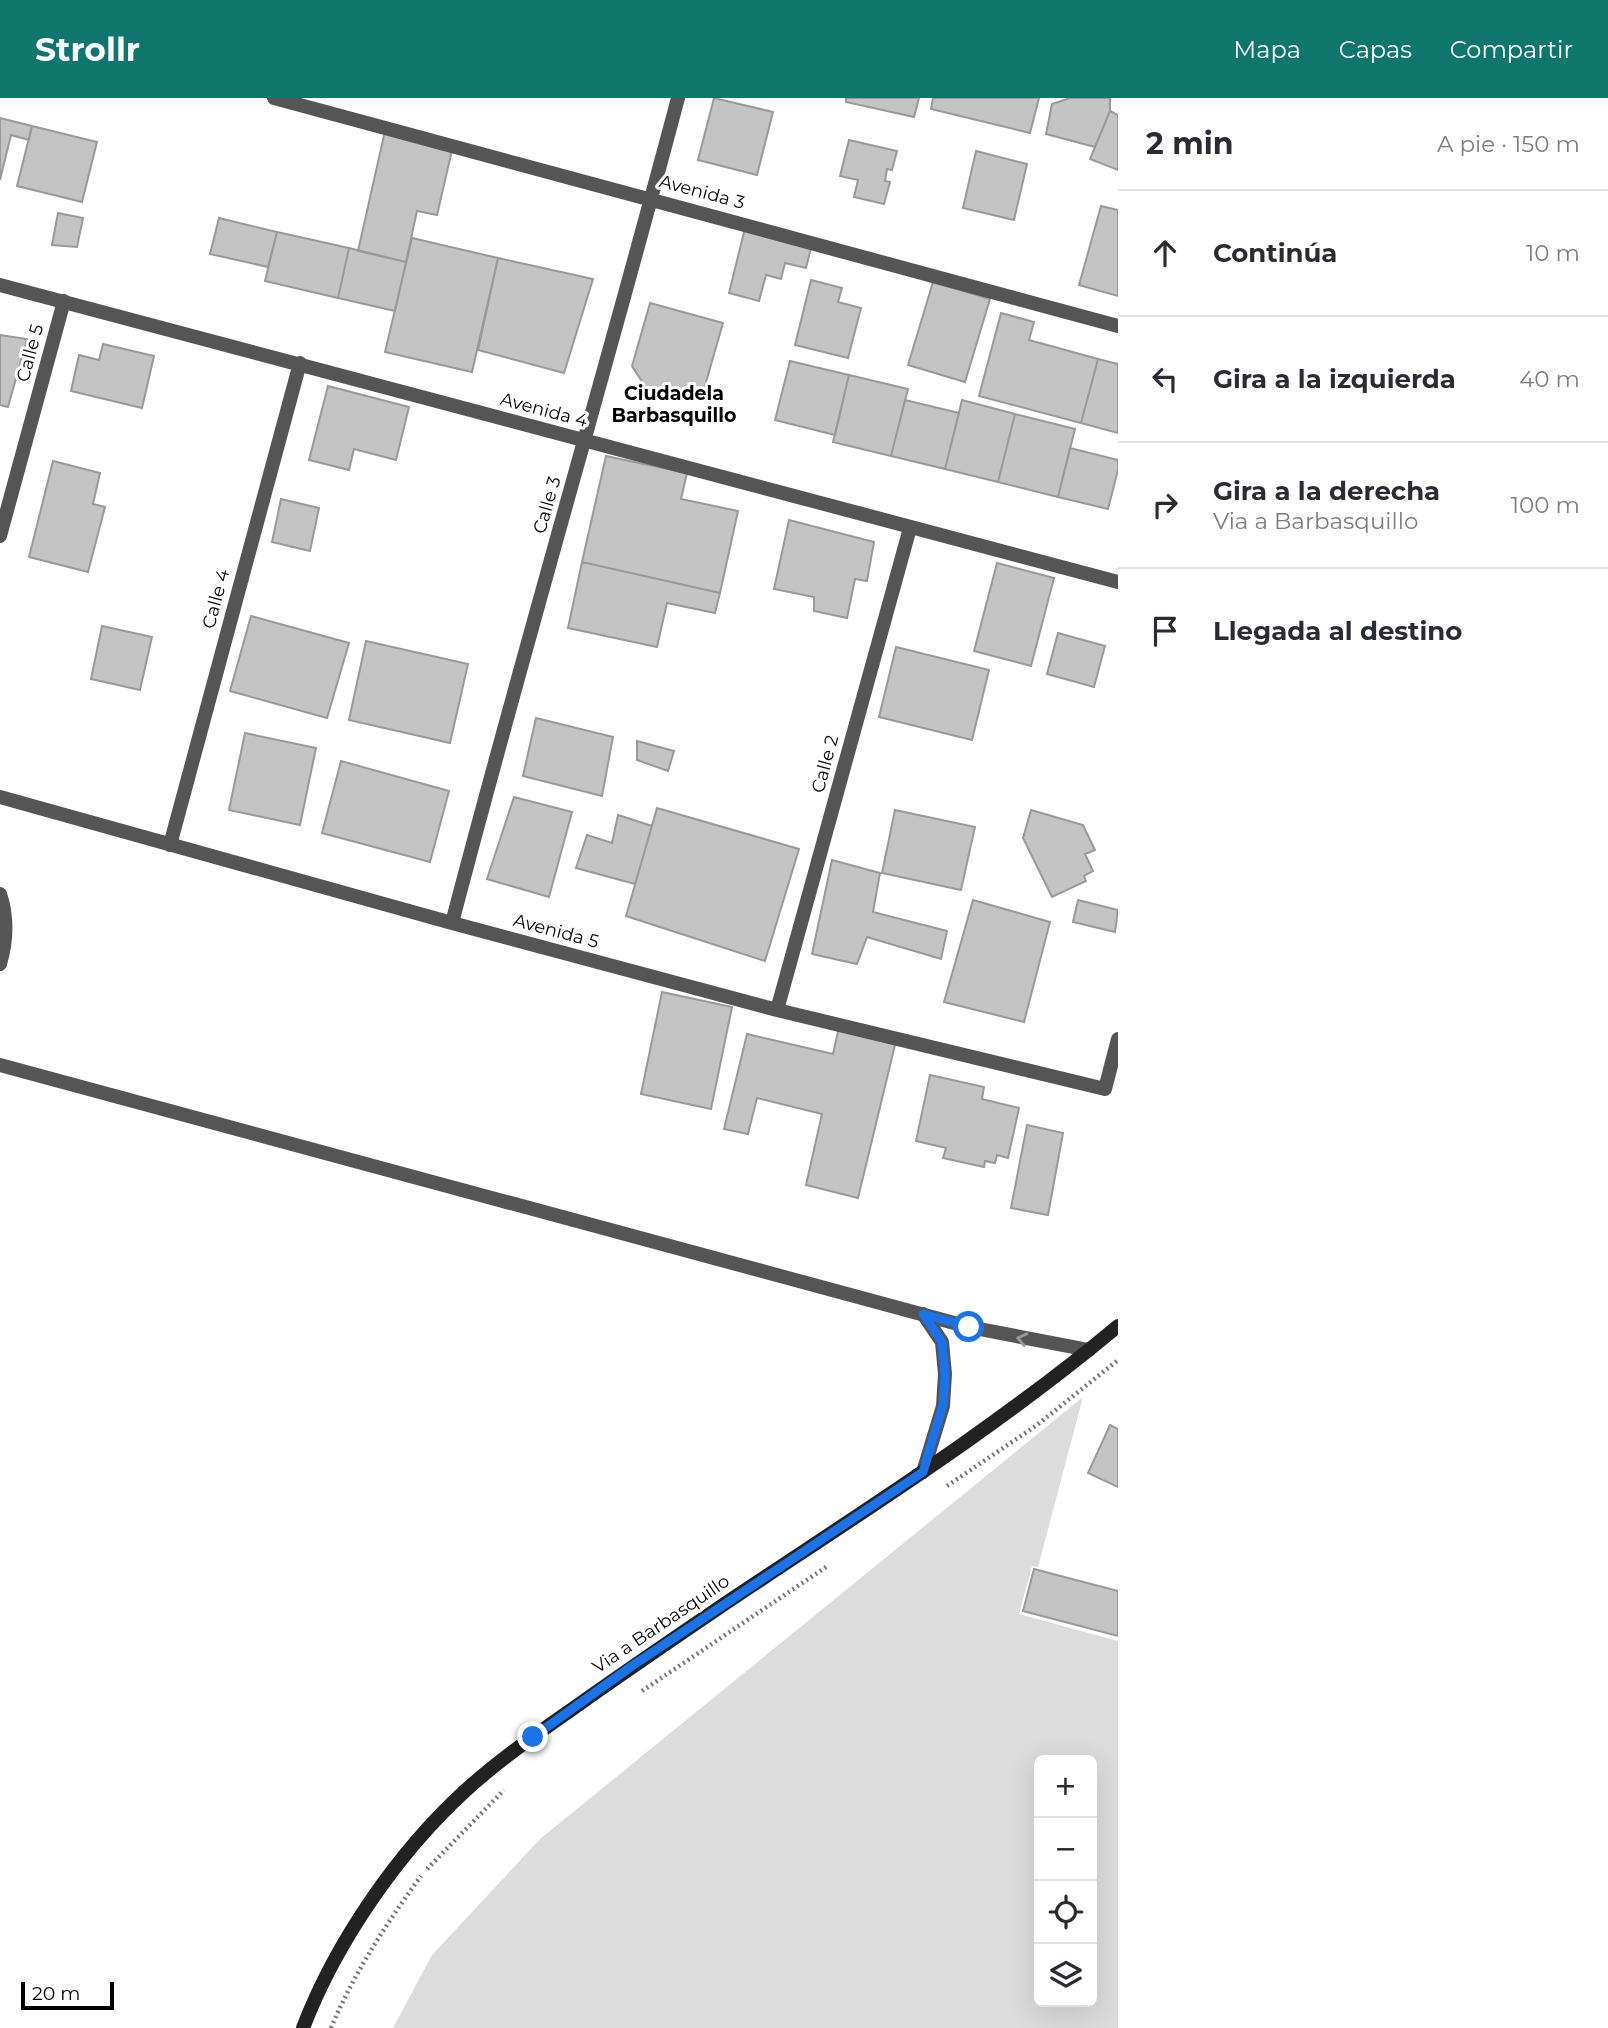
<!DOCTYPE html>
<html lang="es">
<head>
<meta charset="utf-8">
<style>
  body { margin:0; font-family:Montserrat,sans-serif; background:#f7f7f7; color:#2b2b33 }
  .controls { position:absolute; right:21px; bottom:21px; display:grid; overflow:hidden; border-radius:10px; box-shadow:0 7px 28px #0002 }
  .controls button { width:63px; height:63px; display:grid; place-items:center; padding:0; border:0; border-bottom:2px solid #e1e1e2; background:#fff; color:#2b2b33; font:35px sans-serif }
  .scale { position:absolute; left:21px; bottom:18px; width:93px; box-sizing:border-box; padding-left:7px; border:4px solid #000; border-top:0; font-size:19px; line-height:24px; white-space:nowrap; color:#000; -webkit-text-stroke:5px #fff; paint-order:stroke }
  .stop { position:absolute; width:21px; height:21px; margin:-16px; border:5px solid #1a73e8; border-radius:50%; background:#fff }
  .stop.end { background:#1a73e8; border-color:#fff; box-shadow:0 2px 7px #0008 }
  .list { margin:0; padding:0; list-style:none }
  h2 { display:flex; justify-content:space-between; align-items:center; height:91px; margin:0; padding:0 28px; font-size:30px }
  h2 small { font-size:23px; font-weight:400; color:#7c7c81 }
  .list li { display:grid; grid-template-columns:46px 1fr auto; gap:21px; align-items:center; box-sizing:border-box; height:126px; padding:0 28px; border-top:2px solid #e1e1e2 }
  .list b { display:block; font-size:26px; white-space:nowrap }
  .list p { margin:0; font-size:23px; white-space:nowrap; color:#7c7c81 }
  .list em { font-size:23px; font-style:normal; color:#7c7c81 }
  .icon { flex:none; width:38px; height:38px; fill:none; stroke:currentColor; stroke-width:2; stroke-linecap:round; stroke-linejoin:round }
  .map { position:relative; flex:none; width:1118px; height:1930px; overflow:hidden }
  header { display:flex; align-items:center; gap:42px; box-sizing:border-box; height:98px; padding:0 35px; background:#0f766e; color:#fff }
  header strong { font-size:33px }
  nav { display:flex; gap:38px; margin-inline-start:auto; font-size:24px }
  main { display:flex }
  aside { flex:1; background:#fff }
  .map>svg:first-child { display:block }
  .green { fill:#dcdcdc; fill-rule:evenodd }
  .building { fill:#c4c4c4; stroke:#999; stroke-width:2 }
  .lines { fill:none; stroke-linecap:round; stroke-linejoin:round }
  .path { stroke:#777; stroke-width:4.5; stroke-dasharray:2 3.5; stroke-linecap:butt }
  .minor { stroke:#555; stroke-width:14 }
  .secondary { stroke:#222; stroke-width:14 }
  .oneway { stroke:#999 }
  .route { stroke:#1a73e8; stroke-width:9 }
  .labels { text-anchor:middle; stroke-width:6; stroke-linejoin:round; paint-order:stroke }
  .street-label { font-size:18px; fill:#000; stroke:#fff }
  .neighbourhood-label { font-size:19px; font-weight:bold; fill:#000; stroke:#fff }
</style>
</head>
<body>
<header>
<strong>Strollr</strong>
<nav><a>Mapa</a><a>Capas</a><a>Compartir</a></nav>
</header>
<main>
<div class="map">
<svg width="1118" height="1930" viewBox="0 0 1118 1930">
  <rect width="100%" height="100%" fill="#fff"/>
  <path class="green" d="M 1083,1299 L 1038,1469 L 1032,1468 L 1019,1516 L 1118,1543 L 1118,1930 L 393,1930 L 432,1857 L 540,1741 ZM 1039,1662 L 1092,1662 L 1092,1904 L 1039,1904 Z"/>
  <path class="building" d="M 714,0 L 773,14 L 757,77 L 698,62 Z
    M 846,0 L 919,0 L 914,19 L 846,4 Z
    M 933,0 L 1039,0 L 1030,35 L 931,11 Z
    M 1070,0 L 1110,0 L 1110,13 L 1095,49 L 1046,36 L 1052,6 Z
    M 1110,13 L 1118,17 L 1118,72 L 1090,61 Z
    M 0,20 L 32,28 L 29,42 L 11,37 L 0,82 Z
    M 32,28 L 97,44 L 82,104 L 17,88 Z
    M 385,33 L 453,48 L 437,117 L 417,113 L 406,164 L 358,153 Z
    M 849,42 L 897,53 L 892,72 L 887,71 L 885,83 L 890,84 L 884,106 L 854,99 L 858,82 L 840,78 Z
    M 976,53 L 1027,66 L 1014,122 L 963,110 Z
    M 1101,108 L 1118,112 L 1118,198 L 1079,187 Z
    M 58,115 L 83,120 L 77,149 L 52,147 Z
    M 219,120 L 277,134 L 268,169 L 210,156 Z
    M 745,130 L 812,146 L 806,170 L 785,165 L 781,181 L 766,177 L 759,203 L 729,195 Z
    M 277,134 L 349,150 L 338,200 L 265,183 Z
    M 412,140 L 498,160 L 472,274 L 385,254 Z
    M 349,150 L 406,164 L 395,213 L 338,200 Z
    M 498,160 L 593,181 L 564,275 L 478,252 Z
    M 811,182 L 842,190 L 838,204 L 861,210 L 848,260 L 795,247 Z
    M 933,184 L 990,201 L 965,284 L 908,267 Z
    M 650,205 L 723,225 L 702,298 L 670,288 L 652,299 L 632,268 Z
    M 1001,215 L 1034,224 L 1029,242 L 1098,261 L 1081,325 L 979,298 Z
    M 0,237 L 27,241 L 8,309 L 0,307 Z
    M 103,246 L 154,258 L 142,310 L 71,293 L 79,257 L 99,262 Z
    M 1098,261 L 1118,266 L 1118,335 L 1081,325 Z
    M 790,263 L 849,277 L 835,337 L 775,322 Z
    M 849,277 L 908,291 L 891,358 L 833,344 Z
    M 328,288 L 409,309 L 396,362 L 354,351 L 349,372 L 309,362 Z
    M 905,302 L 959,315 L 945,371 L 891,358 Z
    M 962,302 L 1015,316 L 998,384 L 945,371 Z
    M 1015,316 L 1075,331 L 1058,399 L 998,384 Z
    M 1070,350 L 1118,362 L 1118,372 L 1108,411 L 1058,399 Z
    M 606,358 L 687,375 L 681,401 L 738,413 L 720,495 L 582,464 Z
    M 53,363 L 100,375 L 93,406 L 105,409 L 88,474 L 29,459 Z
    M 281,401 L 319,410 L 310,453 L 272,444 Z
    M 789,422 L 874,444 L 867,483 L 855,481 L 847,520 L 814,513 L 814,499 L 774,491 Z
    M 582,464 L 720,495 L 715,515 L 667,505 L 657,549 L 568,530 Z
    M 997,465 L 1054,480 L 1031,568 L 974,553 Z
    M 251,518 L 349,545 L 327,620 L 230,593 Z
    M 102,528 L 152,539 L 140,592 L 91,581 Z
    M 1058,535 L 1105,548 L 1094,589 L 1047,576 Z
    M 366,543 L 468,566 L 450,645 L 349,622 Z
    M 896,549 L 989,572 L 972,642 L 879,619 Z
    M 536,620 L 613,639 L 602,698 L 523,678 Z
    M 245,635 L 316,650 L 300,727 L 229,712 Z
    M 637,643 L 674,653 L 668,673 L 637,662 Z
    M 341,663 L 449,693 L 430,764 L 322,735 Z
    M 514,699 L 572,714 L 549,799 L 487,781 Z
    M 657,710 L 799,751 L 765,863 L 626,818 Z
    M 895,712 L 975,729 L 961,792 L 882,775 Z
    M 1031,712 L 1083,727 L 1095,752 L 1085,756 L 1093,773 L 1084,778 L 1086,783 L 1052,799 L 1023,740 Z
    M 618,717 L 652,728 L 635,786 L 576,770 L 587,737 L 612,745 Z
    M 832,762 L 880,775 L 873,814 L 947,833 L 941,861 L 867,839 L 857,866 L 812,856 Z
    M 973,802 L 1050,824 L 1024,924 L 944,904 Z
    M 1078,802 L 1118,812 L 1115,834 L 1073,824 Z
    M 662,894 L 732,909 L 711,1011 L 641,996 Z
    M 839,929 L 896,943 L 858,1100 L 806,1087 L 822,1016 L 757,1000 L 748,1036 L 724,1031 L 747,936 L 833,956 Z
    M 930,977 L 984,989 L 982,1001 L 1019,1010 L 1008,1060 L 997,1057 L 995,1065 L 985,1063 L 984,1069 L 943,1060 L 946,1050 L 916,1043 Z
    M 1027,1027 L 1063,1035 L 1048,1117 L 1011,1110 Z
    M 1110,1327 L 1118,1331 L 1118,1389 L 1088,1375 Z
    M 1034,1471 L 1118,1493 L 1118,1538 L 1023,1513 Z"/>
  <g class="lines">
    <path class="path" d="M 947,1388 L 1037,1327 L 1118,1262
      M 642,1593 L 829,1467
      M 427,1771 L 504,1692
      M 331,1930 C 354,1875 386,1826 421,1778"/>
    <path class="minor" d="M 274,0 L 1118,228
      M 0,187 L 1118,484
      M 0,438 L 64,203
      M 0,699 L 452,825 L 777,912 L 1105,991 L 1118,941
      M 170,747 L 300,265
      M 0,796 C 8,820 7,842 0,866
      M 452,825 C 524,549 605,276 678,0
      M 777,912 L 910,430
      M 0,967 L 969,1229 L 1089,1252
      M 923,1216 L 942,1244 L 945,1276 L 943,1308 L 923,1374"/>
    <path class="secondary" d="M 303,1930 C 336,1844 398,1754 466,1692 C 498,1663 535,1637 571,1612 C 620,1577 670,1543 720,1509 C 854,1419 994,1332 1118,1228"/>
  </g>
  <defs><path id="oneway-chevron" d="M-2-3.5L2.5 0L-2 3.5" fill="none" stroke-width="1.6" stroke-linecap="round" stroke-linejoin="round" transform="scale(1.75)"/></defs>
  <use class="oneway" href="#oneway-chevron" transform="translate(1022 1241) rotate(-168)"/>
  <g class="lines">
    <path class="route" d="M 533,1639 L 632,1568 L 923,1374 L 943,1307 L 945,1276 L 942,1244 L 923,1216 L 969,1229"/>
  </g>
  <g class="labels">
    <g class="street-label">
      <text transform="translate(702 94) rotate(15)" y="6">Avenida 3</text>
      <text transform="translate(30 255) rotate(-75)" y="6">Calle 5</text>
      <text transform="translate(544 312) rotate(15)" y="6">Avenida 4</text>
      <text transform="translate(547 407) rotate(-74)" y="6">Calle 3</text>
      <text transform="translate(216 501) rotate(-75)" y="6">Calle 4</text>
      <text transform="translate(825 666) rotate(-75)" y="6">Calle 2</text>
      <text transform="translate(556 833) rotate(15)" y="6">Avenida 5</text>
      <text transform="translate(661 1526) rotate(-34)" y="6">Via a Barbasquillo</text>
    </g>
    <g class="neighbourhood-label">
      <text x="674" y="302">Ciudadela<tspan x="674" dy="22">Barbasquillo</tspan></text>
    </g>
  </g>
</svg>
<div class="controls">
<button>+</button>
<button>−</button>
<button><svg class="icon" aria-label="locate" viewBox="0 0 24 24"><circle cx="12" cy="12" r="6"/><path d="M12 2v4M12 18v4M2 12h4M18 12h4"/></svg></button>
<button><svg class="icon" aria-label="layers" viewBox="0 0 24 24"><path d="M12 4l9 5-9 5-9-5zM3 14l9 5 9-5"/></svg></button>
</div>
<div class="scale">20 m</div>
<div class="stop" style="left:969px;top:1229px"></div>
<div class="stop end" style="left:533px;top:1639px"></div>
</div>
<aside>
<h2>2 min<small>A pie · 150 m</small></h2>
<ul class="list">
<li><svg class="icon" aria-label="ahead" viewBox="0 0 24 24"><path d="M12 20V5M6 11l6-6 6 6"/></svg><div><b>Continúa</b></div><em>10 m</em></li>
<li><svg class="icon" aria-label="left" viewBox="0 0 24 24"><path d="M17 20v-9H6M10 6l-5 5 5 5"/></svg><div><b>Gira a la izquierda</b></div><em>40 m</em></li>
<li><svg class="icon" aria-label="right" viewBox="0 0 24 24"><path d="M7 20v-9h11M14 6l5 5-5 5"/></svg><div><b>Gira a la derecha</b><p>Via a Barbasquillo</p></div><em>100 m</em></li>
<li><svg class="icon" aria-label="arrive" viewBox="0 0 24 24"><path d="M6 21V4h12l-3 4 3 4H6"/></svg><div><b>Llegada al destino</b></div></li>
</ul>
</aside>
</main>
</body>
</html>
